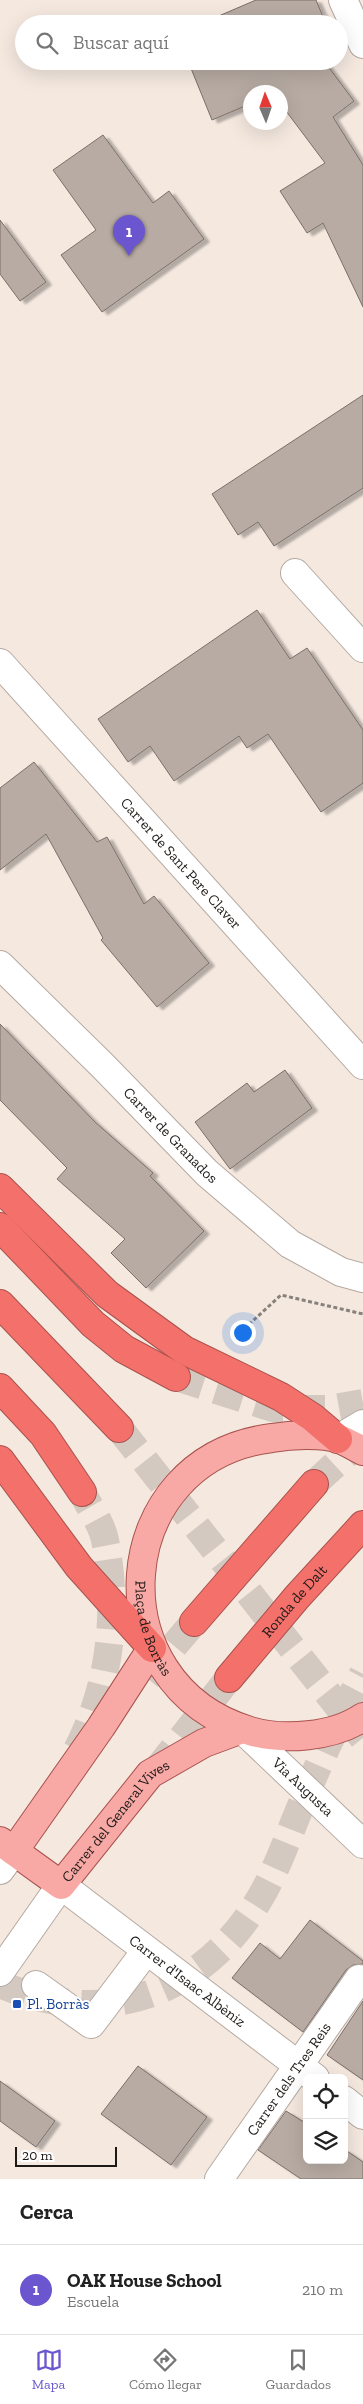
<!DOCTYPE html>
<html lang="es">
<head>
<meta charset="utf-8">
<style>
  body { margin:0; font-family:"Zilla Slab",serif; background:#f6f6f6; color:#222 }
  .controls { position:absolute; right:15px; bottom:15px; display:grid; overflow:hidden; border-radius:8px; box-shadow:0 5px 20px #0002 }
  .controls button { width:45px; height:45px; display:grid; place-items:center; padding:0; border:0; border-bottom:1px solid #e0e0e0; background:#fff; color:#222; font:25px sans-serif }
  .compass { position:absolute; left:243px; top:85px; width:45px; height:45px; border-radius:50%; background:#fff; box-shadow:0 5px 20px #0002; rotate:358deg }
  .scale { position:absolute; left:15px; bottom:12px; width:102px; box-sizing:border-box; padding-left:5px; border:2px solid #1d1916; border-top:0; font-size:14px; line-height:18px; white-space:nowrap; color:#1d1916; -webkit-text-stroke:4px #fff; paint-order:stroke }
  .you { position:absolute; left:242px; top:1332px; width:18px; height:18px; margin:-12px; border:4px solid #fff; border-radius:50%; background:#1a73e8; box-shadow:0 0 0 8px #1a73e833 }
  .badge { display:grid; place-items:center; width:32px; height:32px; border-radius:50%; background:#6c56cf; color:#fff; font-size:16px; font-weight:700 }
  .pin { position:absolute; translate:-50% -41px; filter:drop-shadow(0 1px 2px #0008) }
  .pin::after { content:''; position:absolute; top:26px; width:18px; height:15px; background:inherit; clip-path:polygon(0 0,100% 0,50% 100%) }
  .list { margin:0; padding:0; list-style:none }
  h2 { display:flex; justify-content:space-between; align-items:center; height:65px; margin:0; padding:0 20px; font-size:21px }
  h2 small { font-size:16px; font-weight:400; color:#767676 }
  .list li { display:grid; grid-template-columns:32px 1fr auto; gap:15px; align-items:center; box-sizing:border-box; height:90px; padding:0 20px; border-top:1px solid #e0e0e0 }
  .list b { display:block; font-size:19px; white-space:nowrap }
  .list p { margin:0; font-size:16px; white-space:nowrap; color:#767676 }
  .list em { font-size:16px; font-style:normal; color:#767676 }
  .icon { flex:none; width:28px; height:28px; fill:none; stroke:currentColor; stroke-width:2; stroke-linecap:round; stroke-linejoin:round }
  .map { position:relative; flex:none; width:363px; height:2179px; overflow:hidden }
  .search { position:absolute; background:#fff; box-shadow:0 5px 20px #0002; left:15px; right:15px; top:15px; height:55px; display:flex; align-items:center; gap:12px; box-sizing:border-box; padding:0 18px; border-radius:28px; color:#767676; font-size:19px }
  .sheet { height:155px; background:#fff }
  nav { display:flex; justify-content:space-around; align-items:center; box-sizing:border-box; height:70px; border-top:1px solid #e0e0e0; background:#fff; font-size:14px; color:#767676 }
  nav a { display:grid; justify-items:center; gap:2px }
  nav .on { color:#6c56cf }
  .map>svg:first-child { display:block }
  .building { fill:#b7aba3; stroke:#7b6f69; filter:url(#shadow) }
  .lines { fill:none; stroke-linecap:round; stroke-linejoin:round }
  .highway-tunnel { stroke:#d4c9c1; stroke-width:28; stroke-dasharray:28 14; stroke-linecap:butt }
  .minor-casing { stroke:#b5aaa2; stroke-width:30 }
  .major-casing { stroke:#a9524d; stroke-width:30 }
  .highway-casing { stroke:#a9524d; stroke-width:30 }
  .path { stroke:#88807a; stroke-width:3; stroke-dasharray:4 2.5; stroke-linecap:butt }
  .minor { stroke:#fff; stroke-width:28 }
  .major { stroke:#f8a9a6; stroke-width:28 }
  .highway { stroke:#f4706b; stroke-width:28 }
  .transit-dot { fill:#1a4fb4; stroke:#fff; stroke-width:2 }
  .labels { text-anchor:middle; stroke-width:4; stroke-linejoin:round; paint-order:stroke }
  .street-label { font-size:15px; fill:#1d1916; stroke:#fff }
  .transit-label { font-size:15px; fill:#164399; stroke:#fff; text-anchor:start }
</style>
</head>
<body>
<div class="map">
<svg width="363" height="2179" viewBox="0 0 363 2179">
  <defs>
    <filter id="shadow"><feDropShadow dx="5.5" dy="3" stdDeviation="1" flood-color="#0004"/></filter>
  </defs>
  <rect width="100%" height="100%" fill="#f4e8df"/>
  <path class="building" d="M 256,0 L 316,0 L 326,24 L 200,24 Z
    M 188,61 L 324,61 L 354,101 L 333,117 L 363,165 L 363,307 L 323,223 L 307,233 L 280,191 L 325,163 L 280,103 L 280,92 L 250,92 L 250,104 L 212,120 Z
    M 103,135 L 153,203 L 169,191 L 204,239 L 102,312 L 61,255 L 96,230 L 53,170 Z
    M 0,220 L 46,282 L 20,301 L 0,274 Z
    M 363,395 L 363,488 L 274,546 L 258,522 L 238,535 L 212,494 Z
    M 257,610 L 290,659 L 307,648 L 363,730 L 363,783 L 321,812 L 268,734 L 247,748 L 239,736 L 174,781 L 150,746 L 128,762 L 98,719 Z
    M 34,762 L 97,842 L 107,837 L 144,904 L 154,896 L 209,963 L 157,1007 L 101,940 L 103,938 L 46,834 L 0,870 L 0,788 Z
    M 0,1024 L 95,1122 L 153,1173 L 150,1176 L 204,1231 L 146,1288 L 111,1253 L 125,1239 L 57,1179 L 67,1168 L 0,1100 Z
    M 285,1070 L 312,1108 L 230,1169 L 195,1122 L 247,1083 L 254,1092 Z
    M 310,1920 L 363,1961 L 363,1964 L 353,1965 L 346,1970 L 303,2032 L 232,1978 L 260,1943 L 280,1959 Z
    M 363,2001 L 363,2080 L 327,2055 Z
    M 138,2066 L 207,2117 L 171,2165 L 101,2114 Z
    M 0,2081 L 55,2121 L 36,2147 L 0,2121 Z
    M 286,2111 L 307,2124 L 307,2160 L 344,2160 L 344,2149 L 363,2162 L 363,2179 L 301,2179 L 258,2150 Z"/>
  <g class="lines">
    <path class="highway-tunnel" d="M 176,1377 L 276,1409 L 330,1409 L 363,1403
      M 119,1428 L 363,1738
      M 314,1484 L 363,1439
      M 147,1678 L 194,1622
      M 77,1750 C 110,1686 119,1611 105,1540 C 102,1524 89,1507 82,1492
      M 156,1771 L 229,1678
      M 0,1984 C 104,2030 203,1995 260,1898 C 278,1868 289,1833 303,1801 C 321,1758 341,1715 363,1674"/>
    <g class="minor-casing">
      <g id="minor">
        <path d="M 343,0 L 363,44"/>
        <path d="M 295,573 L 363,648"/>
        <path id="s1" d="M 0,663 L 363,1065"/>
        <path id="s2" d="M 0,965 L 102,1065 L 207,1173 L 290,1244 L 341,1272 L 363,1278"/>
        <path d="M 338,1439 L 363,1424"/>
        <path id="s3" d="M 242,1729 L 363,1844"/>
        <path d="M 0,1870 L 14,1851"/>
        <path id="s4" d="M 0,1972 L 61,1885 L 315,2078"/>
        <path d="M 36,1985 L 91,2024 L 140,1959"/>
        <path d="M 344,2100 L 363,2115"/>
        <path id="s5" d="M 219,2179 L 359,1979"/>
      </g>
    </g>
    <g class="major-casing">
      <g id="major">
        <path id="s6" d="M 363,1451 C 355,1447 347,1442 339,1439 C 322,1433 290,1435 272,1438 C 109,1458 93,1684 250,1731 C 283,1741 334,1737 363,1717"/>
        <path id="s7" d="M 0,1841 L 61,1885 L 150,1774 L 204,1743 L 242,1729"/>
        <path d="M 14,1851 L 101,1727 L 152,1648"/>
      </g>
    </g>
    <g class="highway-casing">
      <g id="highway">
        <path d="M 0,1188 L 107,1294 L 184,1350 L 281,1397 L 312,1417 L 338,1439"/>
        <path d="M 0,1227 L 93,1324 L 124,1349 L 176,1377"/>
        <path d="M 0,1304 L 119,1428"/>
        <path d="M 0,1388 L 43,1434 L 82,1492"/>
        <path d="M 0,1460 L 79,1567 L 152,1648"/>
        <path d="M 194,1622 L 314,1484"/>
        <path id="s8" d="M 229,1678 L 297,1597 L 363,1525"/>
      </g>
    </g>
    <path class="path" d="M 244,1329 L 281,1295 L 363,1314"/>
    <use href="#minor" class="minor"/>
    <use href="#major" class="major"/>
    <use href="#highway" class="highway"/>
  </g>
  <rect class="transit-dot" x="12" y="1999" width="10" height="10" rx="2.5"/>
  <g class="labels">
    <g class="street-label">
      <text dy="5" stroke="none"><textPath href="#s1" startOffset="270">Carrer de Sant Pere Claver</textPath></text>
      <text dy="5" stroke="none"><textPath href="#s2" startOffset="241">Carrer de Granados</textPath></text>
      <text dy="5" stroke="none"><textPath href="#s8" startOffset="101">Ronda de Dalt</textPath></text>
      <text dy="5" stroke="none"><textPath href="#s6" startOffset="356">Plaça de Borràs</textPath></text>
      <text dy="5" stroke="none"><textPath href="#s3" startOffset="84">Via Augusta</textPath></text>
      <text dy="5" stroke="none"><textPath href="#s7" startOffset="160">Carrer del General Vives</textPath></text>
      <text dy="5" stroke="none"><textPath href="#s4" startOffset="265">Carrer d'Isaac Albèniz</textPath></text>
      <text dy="5" stroke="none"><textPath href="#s5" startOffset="122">Carrer dels Tres Reis</textPath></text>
    </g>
    <g class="transit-label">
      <text x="27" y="2009">Pl. Borràs</text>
    </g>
  </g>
</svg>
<div class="controls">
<button><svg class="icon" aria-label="locate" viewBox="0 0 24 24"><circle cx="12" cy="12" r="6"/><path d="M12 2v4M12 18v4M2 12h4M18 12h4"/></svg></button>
<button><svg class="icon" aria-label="layers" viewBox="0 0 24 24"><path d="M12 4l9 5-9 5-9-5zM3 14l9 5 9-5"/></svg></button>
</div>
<svg class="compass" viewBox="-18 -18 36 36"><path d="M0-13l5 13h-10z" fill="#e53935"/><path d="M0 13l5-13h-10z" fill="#767676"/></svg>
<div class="scale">20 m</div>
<div class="you"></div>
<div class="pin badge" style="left:129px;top:256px">1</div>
<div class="search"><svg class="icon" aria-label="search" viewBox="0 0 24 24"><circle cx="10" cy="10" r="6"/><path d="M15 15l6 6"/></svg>Buscar aquí</div>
</div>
<section class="sheet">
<h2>Cerca<small></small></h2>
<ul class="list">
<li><span class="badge">1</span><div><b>OAK House School</b><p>Escuela</p></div><em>210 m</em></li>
</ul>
</section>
<nav>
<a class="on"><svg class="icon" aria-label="map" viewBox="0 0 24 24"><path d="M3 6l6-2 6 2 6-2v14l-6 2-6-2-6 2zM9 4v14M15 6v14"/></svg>Mapa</a>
<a><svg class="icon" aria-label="directions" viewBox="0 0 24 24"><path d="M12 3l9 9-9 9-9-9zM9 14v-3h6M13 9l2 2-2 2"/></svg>Cómo llegar</a>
<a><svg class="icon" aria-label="saved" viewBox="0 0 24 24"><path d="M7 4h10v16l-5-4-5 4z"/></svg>Guardados</a>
</nav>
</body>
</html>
